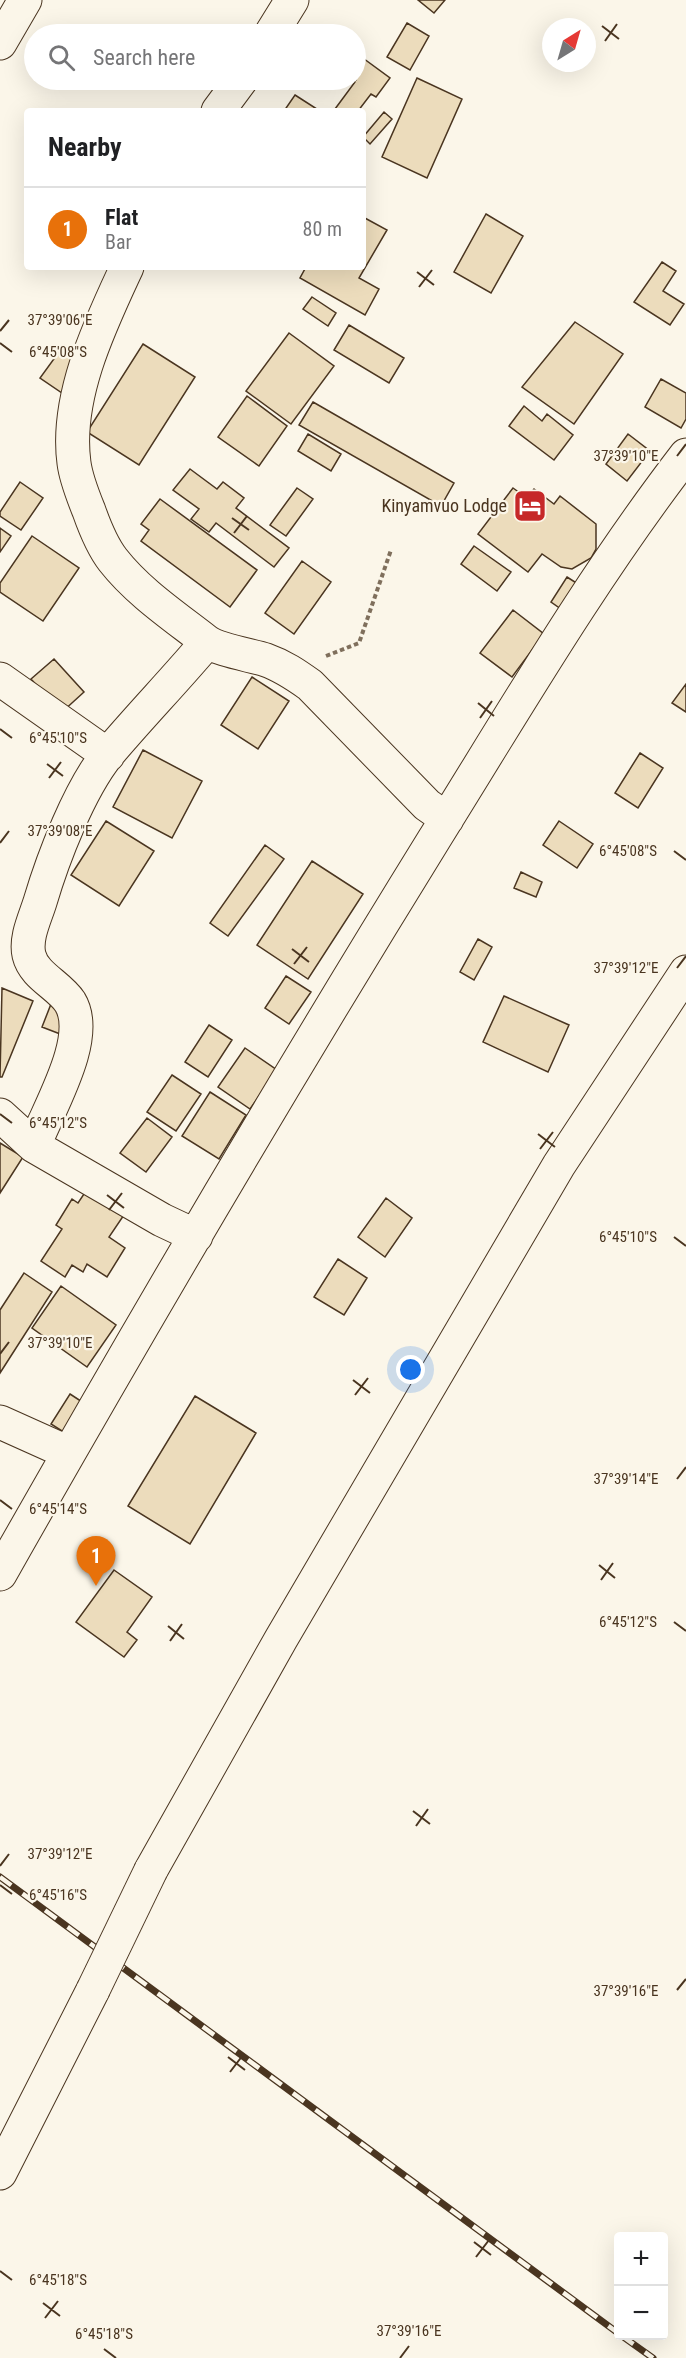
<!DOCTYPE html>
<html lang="en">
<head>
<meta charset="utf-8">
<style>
  body { margin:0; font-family:"Roboto Condensed",sans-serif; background:#f2f2f2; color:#202124 }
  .controls { position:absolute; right:18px; bottom:18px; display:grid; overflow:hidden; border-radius:6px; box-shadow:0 6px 24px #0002 }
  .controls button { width:54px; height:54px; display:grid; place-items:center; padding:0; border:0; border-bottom:2px solid #e0e0e0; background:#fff; color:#202124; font:30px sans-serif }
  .compass { position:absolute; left:542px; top:18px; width:54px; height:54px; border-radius:50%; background:#fff; box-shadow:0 6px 24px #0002; rotate:37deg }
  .you { position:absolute; left:411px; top:1370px; width:21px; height:21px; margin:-15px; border:4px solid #fff; border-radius:50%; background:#1a73e8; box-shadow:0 0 0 9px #1a73e833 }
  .badge { display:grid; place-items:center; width:39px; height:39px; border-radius:50%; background:#1a73e8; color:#fff; font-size:20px; font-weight:700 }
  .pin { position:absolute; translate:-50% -50px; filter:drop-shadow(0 2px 3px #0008) }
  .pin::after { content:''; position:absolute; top:32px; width:21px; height:18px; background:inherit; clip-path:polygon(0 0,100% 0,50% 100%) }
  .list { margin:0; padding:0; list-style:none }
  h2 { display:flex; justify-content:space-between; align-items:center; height:78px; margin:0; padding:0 24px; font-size:26px }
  h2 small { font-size:20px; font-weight:400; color:#757577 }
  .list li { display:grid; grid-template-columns:39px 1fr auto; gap:18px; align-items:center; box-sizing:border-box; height:84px; padding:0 24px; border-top:2px solid #e0e0e0 }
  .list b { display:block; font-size:22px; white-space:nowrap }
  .list p { margin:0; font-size:20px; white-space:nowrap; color:#757577 }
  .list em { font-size:20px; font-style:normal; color:#757577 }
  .icon { flex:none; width:33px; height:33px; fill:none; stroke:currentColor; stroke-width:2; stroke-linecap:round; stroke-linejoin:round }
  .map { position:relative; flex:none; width:686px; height:2358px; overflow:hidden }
  .search { position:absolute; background:#fff; box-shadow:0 6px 24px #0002; left:24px; top:24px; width:342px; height:66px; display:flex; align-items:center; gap:15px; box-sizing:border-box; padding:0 21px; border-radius:33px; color:#757577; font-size:22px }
  .panel { position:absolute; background:#fff; box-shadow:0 6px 24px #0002; left:24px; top:108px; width:342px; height:162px; border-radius:6px }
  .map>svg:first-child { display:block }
  .building { fill:#ecdcbc; stroke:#4a3520; stroke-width:1.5 }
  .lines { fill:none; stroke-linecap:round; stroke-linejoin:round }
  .minor-casing { stroke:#4a3520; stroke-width:35 }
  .highway-casing { stroke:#4a3520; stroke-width:35 }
  .path { stroke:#7f6f5c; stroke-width:4; stroke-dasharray:4.5 3; stroke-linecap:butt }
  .minor { stroke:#fbf6e9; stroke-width:33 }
  .highway { stroke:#fbf6e9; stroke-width:33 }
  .rail-casing { stroke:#4a3520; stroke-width:7 }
  .rail { stroke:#fbf6e9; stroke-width:4.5; stroke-dasharray:14; stroke-linecap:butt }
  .highway-bridge-casing { stroke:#4a3520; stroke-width:35; stroke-linecap:butt }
  .highway-bridge { stroke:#fbf6e9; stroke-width:33 }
  .ticks { fill:none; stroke:#4a3520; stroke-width:2 }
  .labels { text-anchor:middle; stroke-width:4.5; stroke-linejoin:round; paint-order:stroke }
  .poi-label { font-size:18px; fill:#4a3520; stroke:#fbf6e9; text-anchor:end }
  .ticks-label { font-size:15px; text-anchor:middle; fill:#4a3520; stroke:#fbf6e9; stroke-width:4.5; stroke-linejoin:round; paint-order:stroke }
</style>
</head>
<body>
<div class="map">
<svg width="686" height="2358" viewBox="0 0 686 2358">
  <rect width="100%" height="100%" fill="#fbf6e9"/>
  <path class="building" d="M 418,0 L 445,0 L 434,13 Z
    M 407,23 L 429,36 L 410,70 L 387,57 Z
    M 356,53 L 390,78 L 376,97 L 371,94 L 358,111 L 337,111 L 335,109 L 355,82 L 352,80 L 356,80 Z
    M 417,78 L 462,99 L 427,178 L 382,157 Z
    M 295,95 L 320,111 L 284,111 Z
    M 384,112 L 392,119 L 370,144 L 363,137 Z
    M 486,214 L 523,236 L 491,293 L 454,272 Z
    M 363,217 L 387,230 L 359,278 L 379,289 L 365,315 L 300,278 L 306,267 L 363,267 Z
    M 662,262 L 676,271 L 663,291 L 684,304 L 670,325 L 634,302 Z
    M 312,297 L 336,313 L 328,326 L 303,309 Z
    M 575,322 L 623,354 L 574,424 L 522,387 Z
    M 349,325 L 404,358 L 389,383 L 334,350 Z
    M 289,333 L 334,366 L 291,424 L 246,391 Z
    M 143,344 L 195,377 L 139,465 L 87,432 Z
    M 64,345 L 86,361 L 62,393 L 40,378 Z
    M 661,379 L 686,393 L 686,419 L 681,428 L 645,407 Z
    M 247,396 L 287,426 L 259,466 L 218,437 Z
    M 313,402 L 454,483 L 441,506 L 299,425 Z
    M 524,406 L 542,421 L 547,414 L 573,435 L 554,460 L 509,426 Z
    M 308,434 L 341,454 L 331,471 L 298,451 Z
    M 628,434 L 650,451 L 627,481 L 606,464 Z
    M 190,469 L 217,489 L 223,482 L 244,498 L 236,508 L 289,548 L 274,567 L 216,523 L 209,532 L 191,519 L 199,509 L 173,490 Z
    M 20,482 L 43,498 L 21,530 L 0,516 L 0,512 Z
    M 297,488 L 313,499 L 286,536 L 270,525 Z
    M 513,488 L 527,498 L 534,489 L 554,504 L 560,496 L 596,524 L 596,549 L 591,558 L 572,569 L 561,567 L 542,554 L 528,572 L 478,534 Z
    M 160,499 L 257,570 L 230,607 L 141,541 L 149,530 L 141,524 Z
    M 0,528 L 11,536 L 0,552 Z
    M 32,536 L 79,568 L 43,621 L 0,592 L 0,583 Z
    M 474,546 L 511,572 L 497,591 L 461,564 Z
    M 302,561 L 331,582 L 294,634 L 265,613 Z
    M 567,577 L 578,584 L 561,609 L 551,602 Z
    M 513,610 L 544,634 L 512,677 L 480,653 Z
    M 54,659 L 84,692 L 61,713 L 31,679 Z
    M 252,677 L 289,701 L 258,749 L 221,725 Z
    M 686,684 L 686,712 L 672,703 Z
    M 143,750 L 202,781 L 172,838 L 113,807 Z
    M 640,753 L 663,768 L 638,808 L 615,793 Z
    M 106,821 L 154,851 L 119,906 L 71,875 Z
    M 559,821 L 593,844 L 577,868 L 543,845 Z
    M 265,845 L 284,859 L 228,936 L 210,923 Z
    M 312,861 L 363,894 L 308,979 L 257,945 Z
    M 521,872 L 542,882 L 536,897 L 514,888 Z
    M 478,939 L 492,947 L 474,980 L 460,972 Z
    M 286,976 L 311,992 L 289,1024 L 265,1008 Z
    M 2,988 L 33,1001 L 2,1077 L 0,1077 Z
    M 504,996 L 569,1025 L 548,1072 L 483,1042 Z
    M 51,1004 L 77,1015 L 68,1037 L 42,1027 Z
    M 209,1025 L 232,1040 L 208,1077 L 185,1062 Z
    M 245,1048 L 277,1070 L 250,1109 L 218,1087 Z
    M 172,1075 L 201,1094 L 176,1131 L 147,1112 Z
    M 210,1092 L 246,1115 L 219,1159 L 182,1136 Z
    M 147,1118 L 172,1137 L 146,1172 L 120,1153 Z
    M 0,1143 L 23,1157 L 0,1193 Z
    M 90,1185 L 128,1209 L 109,1237 L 125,1248 L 107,1277 L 87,1264 L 83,1272 L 72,1265 L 65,1277 L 41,1261 L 62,1229 L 56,1225 L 72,1199 L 78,1203 Z
    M 386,1198 L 412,1218 L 385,1257 L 358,1237 Z
    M 338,1259 L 367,1278 L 344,1315 L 314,1297 Z
    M 24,1273 L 52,1292 L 0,1373 L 0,1310 Z
    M 61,1286 L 116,1325 L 87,1367 L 32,1328 Z
    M 70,1394 L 93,1409 L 73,1438 L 51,1424 Z
    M 195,1396 L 256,1433 L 190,1544 L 128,1506 Z
    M 114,1570 L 152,1597 L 127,1632 L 137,1640 L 124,1657 L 76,1622 Z"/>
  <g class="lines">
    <g class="minor-casing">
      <path id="minor" d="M 271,34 L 292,0
        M 0,43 L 25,0
        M 218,111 L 241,80
        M 127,267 C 100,325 65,397 74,463 C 76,479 83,496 89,511 C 95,528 102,546 113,560 C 138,592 174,616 206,641 C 218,650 250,655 266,660 C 283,666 296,675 310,685 L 427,805 L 447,819
        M 0,679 L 108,755
        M 0,1115 L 34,1146 L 162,1220 L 196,1236
        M 34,1146 C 48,1109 92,1038 70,1002 C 59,985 34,976 29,955 C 25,938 35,918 40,902 C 53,858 79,790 108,754 C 140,716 175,680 207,642
        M 0,1422 L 69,1453
        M 0,1574 C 140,1327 284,1082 433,841 C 514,711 592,577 686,455"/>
    </g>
    <g class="highway-casing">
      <path id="highway" d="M 151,1870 L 281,1639 L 559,1165 L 686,972
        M 0,2173 L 93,1990"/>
    </g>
    <path class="path" d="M 326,656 L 359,643 L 391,550
      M 0,1877 L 82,1937
      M 136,1977 L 618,2333
      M 622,2336 L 653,2358"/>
    <use href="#minor" class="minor"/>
    <use href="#highway" class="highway"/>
    <g class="rail-casing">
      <path id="rail" d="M 0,1877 L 618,2333
        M 622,2336 L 653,2358"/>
    </g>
    <use href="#rail" class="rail"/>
    <g class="highway-bridge-casing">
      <path id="highway-bridge" d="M 93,1990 L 151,1870"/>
    </g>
    <use href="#highway-bridge" class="highway-bridge"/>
  </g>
  <path class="ticks" d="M 602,26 L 619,39M 605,41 L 617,24M 417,272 L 434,285M 419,287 L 432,270M 0,331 L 9,320M 0,343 L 12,352M 677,456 L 686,444M 232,518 L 249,530M 234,533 L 247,516M 478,703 L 494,716M 480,718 L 492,701M 0,729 L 12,738M 47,764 L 63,776M 49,778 L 61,762M 0,843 L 9,831M 674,851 L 686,860M 292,949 L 309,962M 294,964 L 307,947M 677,968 L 686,956M 0,1114 L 12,1123M 538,1134 L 555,1147M 540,1149 L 553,1132M 107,1195 L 124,1208M 109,1210 L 122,1193M 674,1237 L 686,1246M 0,1354 L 9,1342M 353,1380 L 370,1393M 355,1395 L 368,1378M 677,1479 L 686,1467M 0,1500 L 12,1509M 599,1565 L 615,1578M 601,1580 L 613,1563M 674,1622 L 686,1631M 168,1626 L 184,1639M 170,1641 L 182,1624M 413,1811 L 430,1824M 416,1826 L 428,1809M 0,1866 L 9,1854M 0,1885 L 12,1894M 677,1990 L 686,1979M 228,2057 L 245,2070M 230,2072 L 243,2055M 474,2242 L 491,2255M 476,2257 L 489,2240M 0,2271 L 12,2280M 43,2303 L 60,2316M 45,2318 L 58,2301M 104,2349 L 116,2358M 400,2358 L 409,2346"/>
  <defs>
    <g id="hotel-square" transform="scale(1.725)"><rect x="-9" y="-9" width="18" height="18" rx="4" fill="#c62828" stroke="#fbf6e9"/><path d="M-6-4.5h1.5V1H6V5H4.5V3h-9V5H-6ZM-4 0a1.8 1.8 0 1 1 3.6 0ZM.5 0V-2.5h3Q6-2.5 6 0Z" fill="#fff"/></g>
  </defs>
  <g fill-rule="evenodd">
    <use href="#hotel-square" x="530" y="506"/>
  </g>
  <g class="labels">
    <g class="poi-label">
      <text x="507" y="512">Kinyamvuo Lodge</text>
    </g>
  </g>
  <g class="ticks-label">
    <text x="60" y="325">37°39'06"E</text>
    <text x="58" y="357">6°45'08"S</text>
    <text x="626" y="461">37°39'10"E</text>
    <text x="58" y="743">6°45'10"S</text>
    <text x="60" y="836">37°39'08"E</text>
    <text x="628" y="856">6°45'08"S</text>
    <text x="626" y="973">37°39'12"E</text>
    <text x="58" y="1128">6°45'12"S</text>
    <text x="628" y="1242">6°45'10"S</text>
    <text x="60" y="1348">37°39'10"E</text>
    <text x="626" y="1484">37°39'14"E</text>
    <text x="58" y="1514">6°45'14"S</text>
    <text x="628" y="1627">6°45'12"S</text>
    <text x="60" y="1859">37°39'12"E</text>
    <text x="58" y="1900">6°45'16"S</text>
    <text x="626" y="1996">37°39'16"E</text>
    <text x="58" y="2285">6°45'18"S</text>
    <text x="409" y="2336">37°39'16"E</text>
    <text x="104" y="2339">6°45'18"S</text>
  </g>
</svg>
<div class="controls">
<button>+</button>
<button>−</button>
</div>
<svg class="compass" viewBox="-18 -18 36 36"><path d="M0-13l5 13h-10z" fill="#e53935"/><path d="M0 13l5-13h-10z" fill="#757577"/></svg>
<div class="you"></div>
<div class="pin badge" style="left:96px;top:1586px;background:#e8710a">1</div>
<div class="search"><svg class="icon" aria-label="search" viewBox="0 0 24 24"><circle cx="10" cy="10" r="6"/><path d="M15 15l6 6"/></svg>Search here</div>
<section class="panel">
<h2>Nearby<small></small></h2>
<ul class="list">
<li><span class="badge" style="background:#e8710a">1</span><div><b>Flat</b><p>Bar</p></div><em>80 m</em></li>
</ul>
</section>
</div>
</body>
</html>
